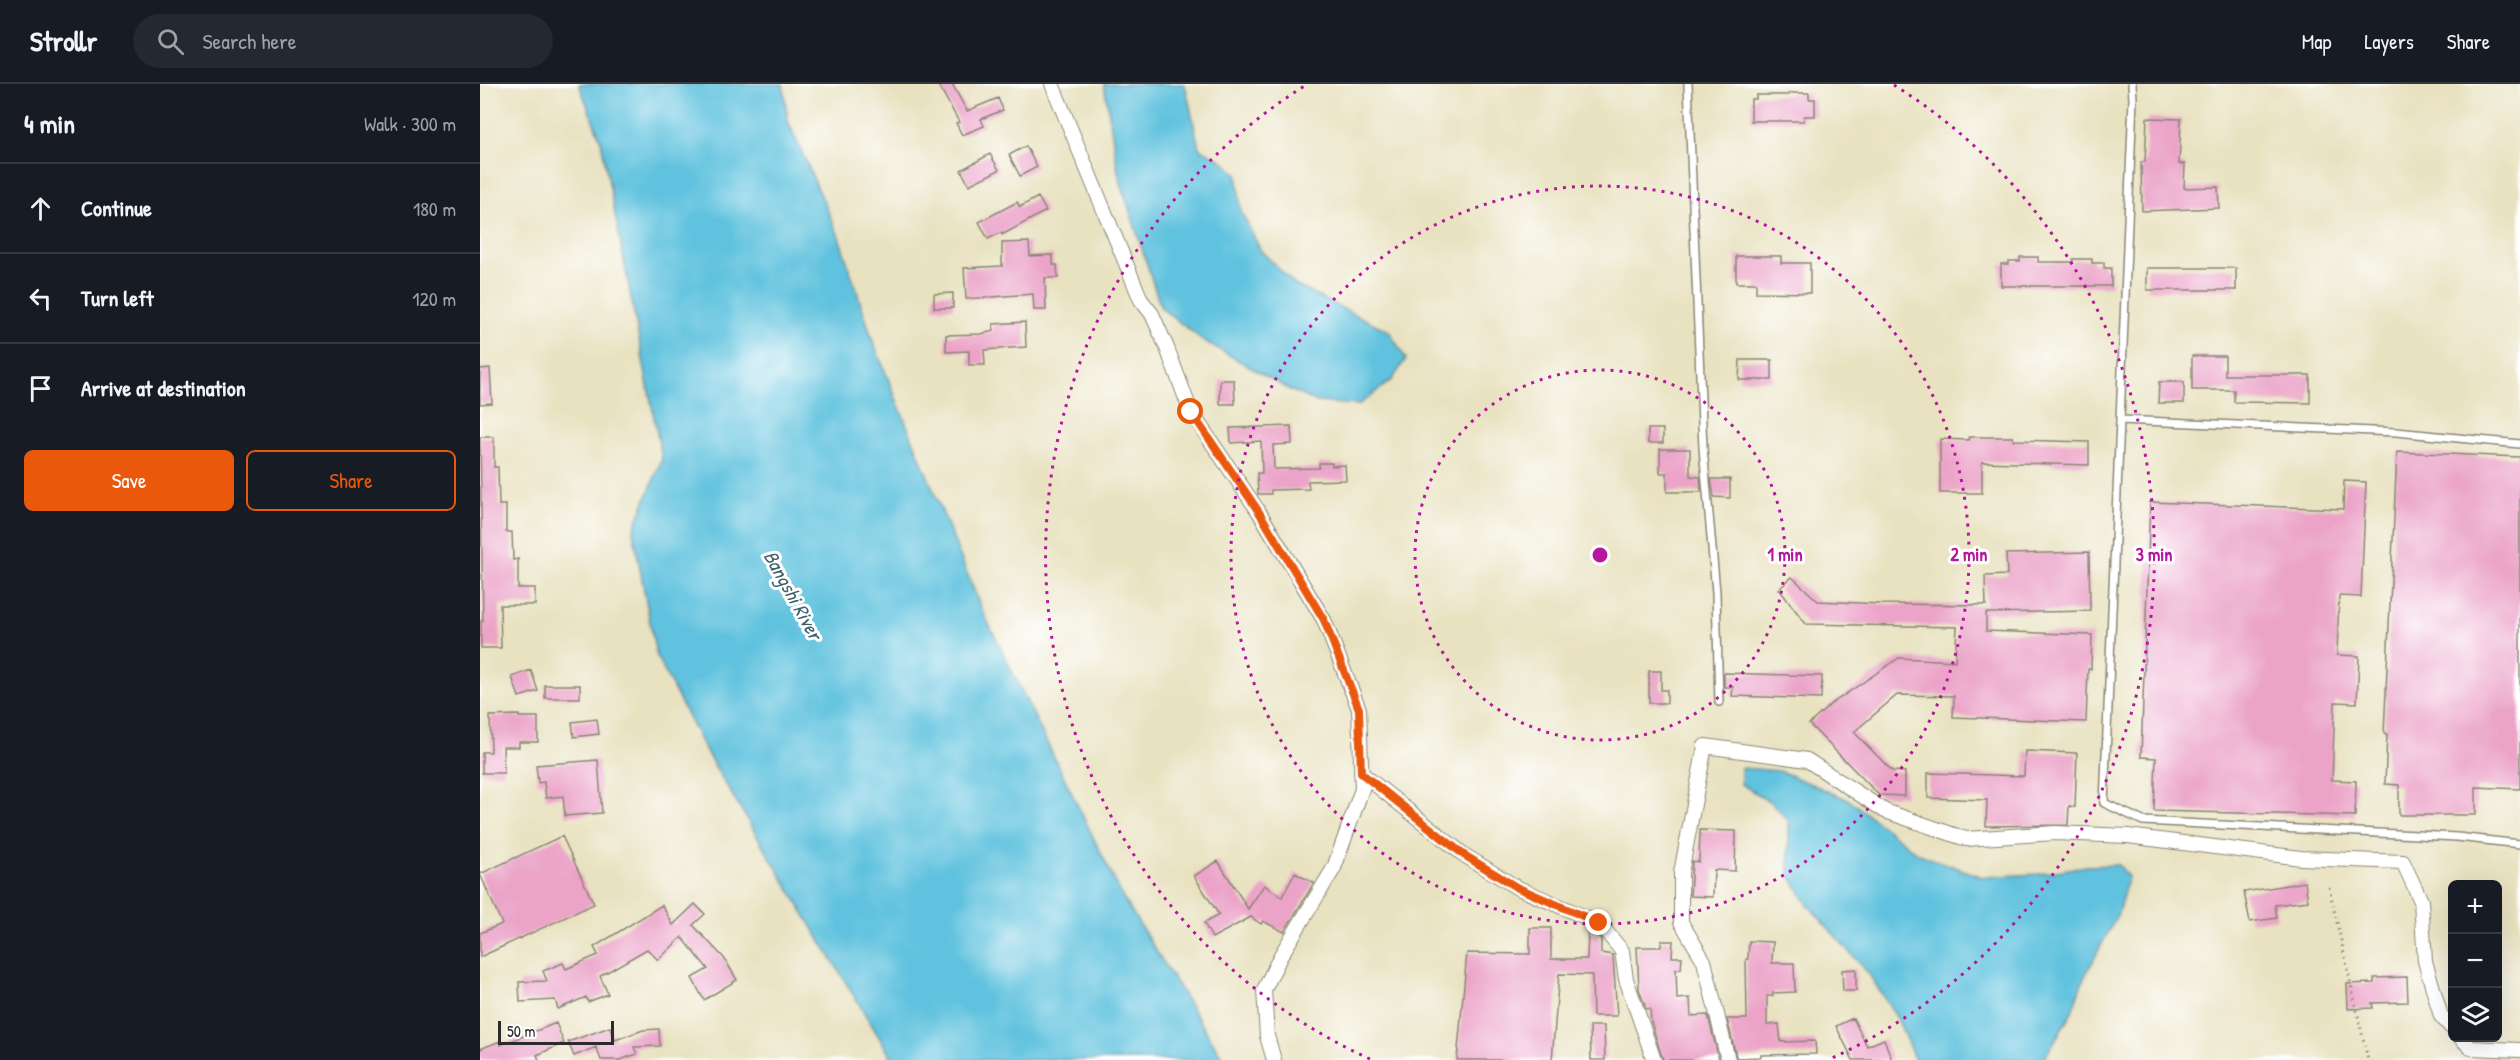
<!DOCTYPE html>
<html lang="en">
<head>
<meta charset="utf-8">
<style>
  body { margin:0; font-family:"Patrick Hand",sans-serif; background:#242831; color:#f1f3f6 }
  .controls { position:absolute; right:18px; bottom:18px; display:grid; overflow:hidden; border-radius:9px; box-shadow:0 6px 24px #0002 }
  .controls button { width:54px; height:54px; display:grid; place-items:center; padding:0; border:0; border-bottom:2px solid #363941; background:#171b24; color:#f1f3f6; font:30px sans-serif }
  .scale { position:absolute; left:18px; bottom:15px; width:116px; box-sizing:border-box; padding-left:6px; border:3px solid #2b2b2b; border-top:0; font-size:16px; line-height:21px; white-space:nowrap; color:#2b2b2b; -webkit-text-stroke:4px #fff; paint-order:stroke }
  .stop { position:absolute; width:18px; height:18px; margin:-14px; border:4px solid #ea580c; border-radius:50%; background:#fff }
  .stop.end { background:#ea580c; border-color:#fff; box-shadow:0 2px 6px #0008 }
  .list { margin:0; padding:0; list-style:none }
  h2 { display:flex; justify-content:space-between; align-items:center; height:78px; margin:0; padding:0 24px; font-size:26px }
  h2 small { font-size:20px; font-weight:400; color:#9ea1a6 }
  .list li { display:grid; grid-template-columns:39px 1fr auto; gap:18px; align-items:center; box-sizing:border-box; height:90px; padding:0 24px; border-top:2px solid #363941 }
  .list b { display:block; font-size:22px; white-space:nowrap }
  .list em { font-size:20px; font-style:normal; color:#9ea1a6 }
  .actions { display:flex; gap:12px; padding:18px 24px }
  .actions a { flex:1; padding:14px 0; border:2px solid #ea580c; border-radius:9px; text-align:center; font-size:21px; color:#ea580c }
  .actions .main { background:#ea580c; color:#fff }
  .icon { flex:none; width:33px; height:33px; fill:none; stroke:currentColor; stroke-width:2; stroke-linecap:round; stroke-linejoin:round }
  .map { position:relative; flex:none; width:2040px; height:976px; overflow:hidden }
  header { display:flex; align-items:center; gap:36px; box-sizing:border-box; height:84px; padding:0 30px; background:#171b24; border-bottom:2px solid #363941 }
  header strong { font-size:28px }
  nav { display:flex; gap:33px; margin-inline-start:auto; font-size:21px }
  .search { width:420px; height:54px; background:#242831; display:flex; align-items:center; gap:15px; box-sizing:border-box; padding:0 21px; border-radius:33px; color:#9ea1a6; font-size:22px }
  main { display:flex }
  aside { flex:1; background:#171b24 }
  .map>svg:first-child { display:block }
  .water { fill:#60c2de; stroke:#467684; stroke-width:1.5 }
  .building { fill:#eba3c8 }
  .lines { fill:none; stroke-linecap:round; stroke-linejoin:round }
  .service-casing { stroke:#8a8676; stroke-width:10 }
  .minor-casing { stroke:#8a8676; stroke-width:16 }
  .path { stroke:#8a8676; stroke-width:3; stroke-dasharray:1.5 4.5; stroke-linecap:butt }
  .service { stroke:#fff; stroke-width:7 }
  .minor { stroke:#fff; stroke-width:14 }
  .route { stroke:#ea580c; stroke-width:8 }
  .ring { fill:none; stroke:#b5179e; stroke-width:3; stroke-dasharray:3 6 }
  .labels { text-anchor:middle; stroke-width:6; stroke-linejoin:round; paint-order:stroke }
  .water-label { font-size:20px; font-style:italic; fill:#3e606a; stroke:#fff }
  .centre { fill:#b5179e; stroke:#fff; stroke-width:3 }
  .ring-label { font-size:18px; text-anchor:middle; font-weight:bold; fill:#b5179e; stroke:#fff; stroke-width:6; stroke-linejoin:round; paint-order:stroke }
</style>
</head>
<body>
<header>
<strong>Strollr</strong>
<div class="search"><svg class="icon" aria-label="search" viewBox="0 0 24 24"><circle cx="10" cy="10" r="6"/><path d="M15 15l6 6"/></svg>Search here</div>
<nav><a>Map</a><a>Layers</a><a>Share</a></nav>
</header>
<main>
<aside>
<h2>4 min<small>Walk · 300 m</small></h2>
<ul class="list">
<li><svg class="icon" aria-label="ahead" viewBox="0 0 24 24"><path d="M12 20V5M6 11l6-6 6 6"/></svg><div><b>Continue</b></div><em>180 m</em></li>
<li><svg class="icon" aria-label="left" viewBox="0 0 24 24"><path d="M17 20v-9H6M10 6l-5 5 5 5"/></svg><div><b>Turn left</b></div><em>120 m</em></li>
<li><svg class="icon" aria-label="arrive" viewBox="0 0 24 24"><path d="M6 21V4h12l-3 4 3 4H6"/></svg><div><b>Arrive at destination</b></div></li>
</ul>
<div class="actions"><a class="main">Save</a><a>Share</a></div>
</aside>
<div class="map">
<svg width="2040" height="976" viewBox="0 0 2040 976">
  <rect width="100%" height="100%" fill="#fff"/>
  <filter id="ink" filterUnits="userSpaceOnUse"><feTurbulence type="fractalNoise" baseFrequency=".0167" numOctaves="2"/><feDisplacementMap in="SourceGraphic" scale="12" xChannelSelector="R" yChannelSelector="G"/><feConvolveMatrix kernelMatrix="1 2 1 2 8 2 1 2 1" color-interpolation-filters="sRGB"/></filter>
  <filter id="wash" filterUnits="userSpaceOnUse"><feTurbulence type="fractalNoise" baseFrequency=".008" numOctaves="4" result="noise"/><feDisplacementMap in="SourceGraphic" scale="24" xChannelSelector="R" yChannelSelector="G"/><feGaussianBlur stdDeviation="1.35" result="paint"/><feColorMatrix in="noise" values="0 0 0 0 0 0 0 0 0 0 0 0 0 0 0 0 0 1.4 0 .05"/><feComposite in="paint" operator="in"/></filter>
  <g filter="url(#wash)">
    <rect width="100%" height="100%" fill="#e9e2c1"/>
    <path class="water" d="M 99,0 L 303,0 L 308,37 L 358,150 L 394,260 L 502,526 L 643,814 L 744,976 L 413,976 L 225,666 L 176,571 L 153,447 L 182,375 L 121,57 Z
      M 624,0 L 705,0 L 719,64 L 742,76 L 757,90 L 761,127 L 781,167 L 815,201 L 909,247 L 926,275 L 912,296 L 878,321 L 837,318 L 810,306 L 723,256 L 681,224 L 639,93 Z
      M 1261,684 L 1300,687 L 1369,716 L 1439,770 L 1502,793 L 1559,790 L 1606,782 L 1639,781 L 1648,793 L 1638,829 L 1603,896 L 1591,930 L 1563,976 L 1435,976 L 1417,934 L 1389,890 L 1329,822 L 1309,790 L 1309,737 L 1292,719 L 1261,700 Z"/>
    <g id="blocks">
      <path class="building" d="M 458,0 L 472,0 L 487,27 L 518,14 L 523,26 L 501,35 L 504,42 L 482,51 L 476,39 L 479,38 Z
        M 1309,9 L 1329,9 L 1329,15 L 1335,15 L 1335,32 L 1324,32 L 1324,37 L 1271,37 L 1271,15 L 1276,15 L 1276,11 L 1309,11 Z
        M 1667,34 L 1701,35 L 1699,80 L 1705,80 L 1704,104 L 1738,103 L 1739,124 L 1662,127 L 1661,78 L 1665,78 Z
        M 546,62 L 557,83 L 540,92 L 529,71 Z
        M 510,70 L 519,86 L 489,101 L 481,86 Z
        M 558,113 L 566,127 L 522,151 L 522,148 L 508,155 L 499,138 L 537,118 L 540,123 Z
        M 549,158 L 550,172 L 573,171 L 573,181 L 577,181 L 578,194 L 565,194 L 566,226 L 554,226 L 553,210 L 486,215 L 484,184 L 522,182 L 522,159 Z
        M 1256,172 L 1301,172 L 1301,179 L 1330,179 L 1330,209 L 1276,208 L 1276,199 L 1256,199 Z
        M 1540,173 L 1558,173 L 1558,178 L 1593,178 L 1593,175 L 1612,175 L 1612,179 L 1624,179 L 1624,184 L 1631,184 L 1631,202 L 1521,202 L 1521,180 L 1528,180 L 1528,177 L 1540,177 Z
        M 1667,184 L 1756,184 L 1756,206 L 1667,206 Z
        M 473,209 L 473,224 L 454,224 L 454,210 Z
        M 545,238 L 546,263 L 504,266 L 505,281 L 489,281 L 489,267 L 466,268 L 466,251 L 501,250 L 514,247 L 513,240 Z
        M 1712,272 L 1745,272 L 1745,291 L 1830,291 L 1830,319 L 1754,318 L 1754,306 L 1712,306 Z
        M 1260,276 L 1292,276 L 1292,296 L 1259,296 Z
        M 10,284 L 12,319 L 0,320 L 0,285 Z
        M 740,296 L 754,296 L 755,320 L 740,320 Z
        M 1679,298 L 1704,298 L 1704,319 L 1678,319 Z
        M 811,342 L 812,360 L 793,361 L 794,385 L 839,384 L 839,379 L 852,379 L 852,382 L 865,381 L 866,396 L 828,397 L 829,405 L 791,406 L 791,410 L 778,410 L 777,389 L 782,389 L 781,357 L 751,359 L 750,344 Z
        M 1168,345 L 1183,345 L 1183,359 L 1168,359 Z
        M 0,353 L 14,353 L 14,383 L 18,383 L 19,421 L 26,421 L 26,448 L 32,448 L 33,476 L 38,475 L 38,504 L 55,504 L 55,521 L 20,521 L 21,564 L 1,564 L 1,537 L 3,537 Z
        M 1489,353 L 1533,353 L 1533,356 L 1609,358 L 1609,381 L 1502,378 L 1502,409 L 1460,409 L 1460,355 L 1489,356 Z
        M 1180,365 L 1210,365 L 1210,392 L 1220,393 L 1221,408 L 1187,408 L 1187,389 L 1180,389 Z
        M 1917,368 L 2040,373 L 2040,705 L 1996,703 L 1996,731 L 1919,731 L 1919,701 L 1905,700 L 1907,650 L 1904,650 Z
        M 1231,395 L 1250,395 L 1250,414 L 1234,413 Z
        M 1864,397 L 1886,398 L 1881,513 L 1859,512 L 1857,571 L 1879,572 L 1877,619 L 1855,618 L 1852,696 L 1876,697 L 1875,732 L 1674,727 L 1676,674 L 1661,673 L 1670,418 L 1863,425 Z
        M 1609,468 L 1610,527 L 1506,529 L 1506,547 L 1612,551 L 1611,585 L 1608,585 L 1606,638 L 1473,633 L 1474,612 L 1417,611 L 1374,648 L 1412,687 L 1425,688 L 1425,712 L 1399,711 L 1329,640 L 1351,620 L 1419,574 L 1475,577 L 1477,543 L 1326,540 L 1299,505 L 1312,493 L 1338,517 L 1401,520 L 1506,521 L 1505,492 L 1527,491 L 1526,470 Z
        M 51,586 L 58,607 L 39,613 L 32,593 Z
        M 1169,587 L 1181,587 L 1181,606 L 1187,606 L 1187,619 L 1169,619 Z
        M 1244,589 L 1342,592 L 1341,615 L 1252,612 L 1253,603 L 1244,603 Z
        M 65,601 L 100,601 L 100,614 L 65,614 Z
        M 39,631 L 39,633 L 58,633 L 58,658 L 39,658 L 39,663 L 23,663 L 24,689 L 2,689 L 2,668 L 11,668 L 10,632 Z
        M 117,635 L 119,650 L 94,653 L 92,638 Z
        M 1545,667 L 1597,669 L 1595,723 L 1589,722 L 1588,741 L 1506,742 L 1507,716 L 1448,714 L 1448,689 L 1544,692 Z
        M 118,676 L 122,729 L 85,732 L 83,712 L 66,714 L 64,698 L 58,699 L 56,681 Z
        M 1220,746 L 1256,747 L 1255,787 L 1234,786 L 1233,813 L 1210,812 L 1212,777 L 1219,778 Z
        M 82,752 L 114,820 L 0,873 L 0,849 L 22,840 L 0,790 Z
        M 738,777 L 768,825 L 784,801 L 802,813 L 815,789 L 834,799 L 804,848 L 783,837 L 781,840 L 771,833 L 732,854 L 724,839 L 739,831 L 714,792 Z
        M 1825,798 L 1828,817 L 1795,821 L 1797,834 L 1770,838 L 1764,808 Z
        M 215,820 L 225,830 L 213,841 L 244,874 L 257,896 L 224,916 L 212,894 L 228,885 L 202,853 L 178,876 L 167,865 L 120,892 L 128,910 L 108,918 L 106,913 L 78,925 L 75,916 L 40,918 L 39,898 L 67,897 L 63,887 L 83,879 L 86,885 L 118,871 L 114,863 L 182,821 L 193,841 Z
        M 1050,844 L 1071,844 L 1071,875 L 1107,875 L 1108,849 L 1116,850 L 1121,856 L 1121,869 L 1133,871 L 1137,932 L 1113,932 L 1112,891 L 1079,890 L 1072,976 L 977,976 L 987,869 L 1050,870 Z
        M 1181,857 L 1193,857 L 1192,873 L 1202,873 L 1201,885 L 1196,885 L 1197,915 L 1210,914 L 1211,932 L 1228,931 L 1239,976 L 1183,976 L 1171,938 L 1170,925 L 1166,925 L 1159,905 L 1157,863 L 1181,863 Z
        M 1269,857 L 1293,858 L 1292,879 L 1314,879 L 1315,908 L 1293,909 L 1293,912 L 1287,912 L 1287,941 L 1299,940 L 1301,958 L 1335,957 L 1336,970 L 1281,971 L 1281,973 L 1258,974 L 1259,976 L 1257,976 L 1247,935 L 1267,935 L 1266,875 L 1268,875 Z
        M 1376,885 L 1376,907 L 1363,907 L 1362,886 Z
        M 1927,893 L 1928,918 L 1892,919 L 1893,924 L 1868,925 L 1867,900 L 1894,899 L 1894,894 Z
        M 1373,934 L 1387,962 L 1404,955 L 1412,976 L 1373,976 L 1356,942 Z
        M 76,939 L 84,959 L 57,971 L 59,976 L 0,976 L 0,965 L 20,957 L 21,961 Z
        M 1110,942 L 1124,942 L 1125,976 L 1111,976 Z
        M 130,943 L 135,956 L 163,946 L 179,945 L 180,962 L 154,963 L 157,970 L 140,976 L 121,976 L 116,963 L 94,972 L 88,958 Z"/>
    </g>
  </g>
  <g filter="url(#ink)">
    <use href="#blocks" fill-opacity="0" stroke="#8a8676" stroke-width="1.5"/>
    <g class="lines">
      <g class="service-casing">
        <path id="service" d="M 1208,0 L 1223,364 L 1236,508 L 1239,618
          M 1652,0 L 1653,15 L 1640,336 L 1916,348 L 2040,360
          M 1640,336 L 1624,719 L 1663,737 L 1977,753 L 2040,760"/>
      </g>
      <g class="minor-casing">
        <path id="minor" d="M 572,0 L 661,216 L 672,230 L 687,264 L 711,328 L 779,428 L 844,536 L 879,625 L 882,705 L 854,784 L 801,871 L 784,906 L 787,952 L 794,976
          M 881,689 L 984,771 L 1036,803 L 1119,839 L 1142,867 L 1146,895 L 1174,976
          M 1981,954 L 1991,964 L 2040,966
          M 1248,976 L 1224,877 L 1201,838 L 1201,789 L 1225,662 L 1327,676 L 1405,727 L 1486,755 L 1575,749 L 1648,752 L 1821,774 L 1923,778 L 1941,817 L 1945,877 L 1961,932 L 1972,944"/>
      </g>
      <path class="path" d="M 1849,803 L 1888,976"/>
      <use href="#service" class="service"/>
      <use href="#minor" class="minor"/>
    </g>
  </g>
  <g class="lines" filter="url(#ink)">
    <path class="route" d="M 711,328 L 779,428 L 844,536 L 879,625 L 881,689 L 984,771 L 1036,803 L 1119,839"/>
  </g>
  <g class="ring">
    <circle cx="1120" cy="471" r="185"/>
    <circle cx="1120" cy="471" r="369"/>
    <path d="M890 975A554 554 0 0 1 826 1M1414 1A554 554 0 0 1 1350 975"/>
  </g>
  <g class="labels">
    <g class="water-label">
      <text transform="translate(313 511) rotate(61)" y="7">Bangshi River</text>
    </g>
  </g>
  <circle cx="1120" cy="471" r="9" class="centre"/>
  <g class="ring-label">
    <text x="1305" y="477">1 min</text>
    <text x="1489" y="477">2 min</text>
    <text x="1674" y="477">3 min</text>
  </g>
</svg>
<div class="controls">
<button>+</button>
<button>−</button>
<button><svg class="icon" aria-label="layers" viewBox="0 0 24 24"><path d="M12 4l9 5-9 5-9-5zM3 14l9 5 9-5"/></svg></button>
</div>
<div class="scale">50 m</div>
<div class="stop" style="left:711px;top:328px"></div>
<div class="stop end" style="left:1119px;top:839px"></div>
</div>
</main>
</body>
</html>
